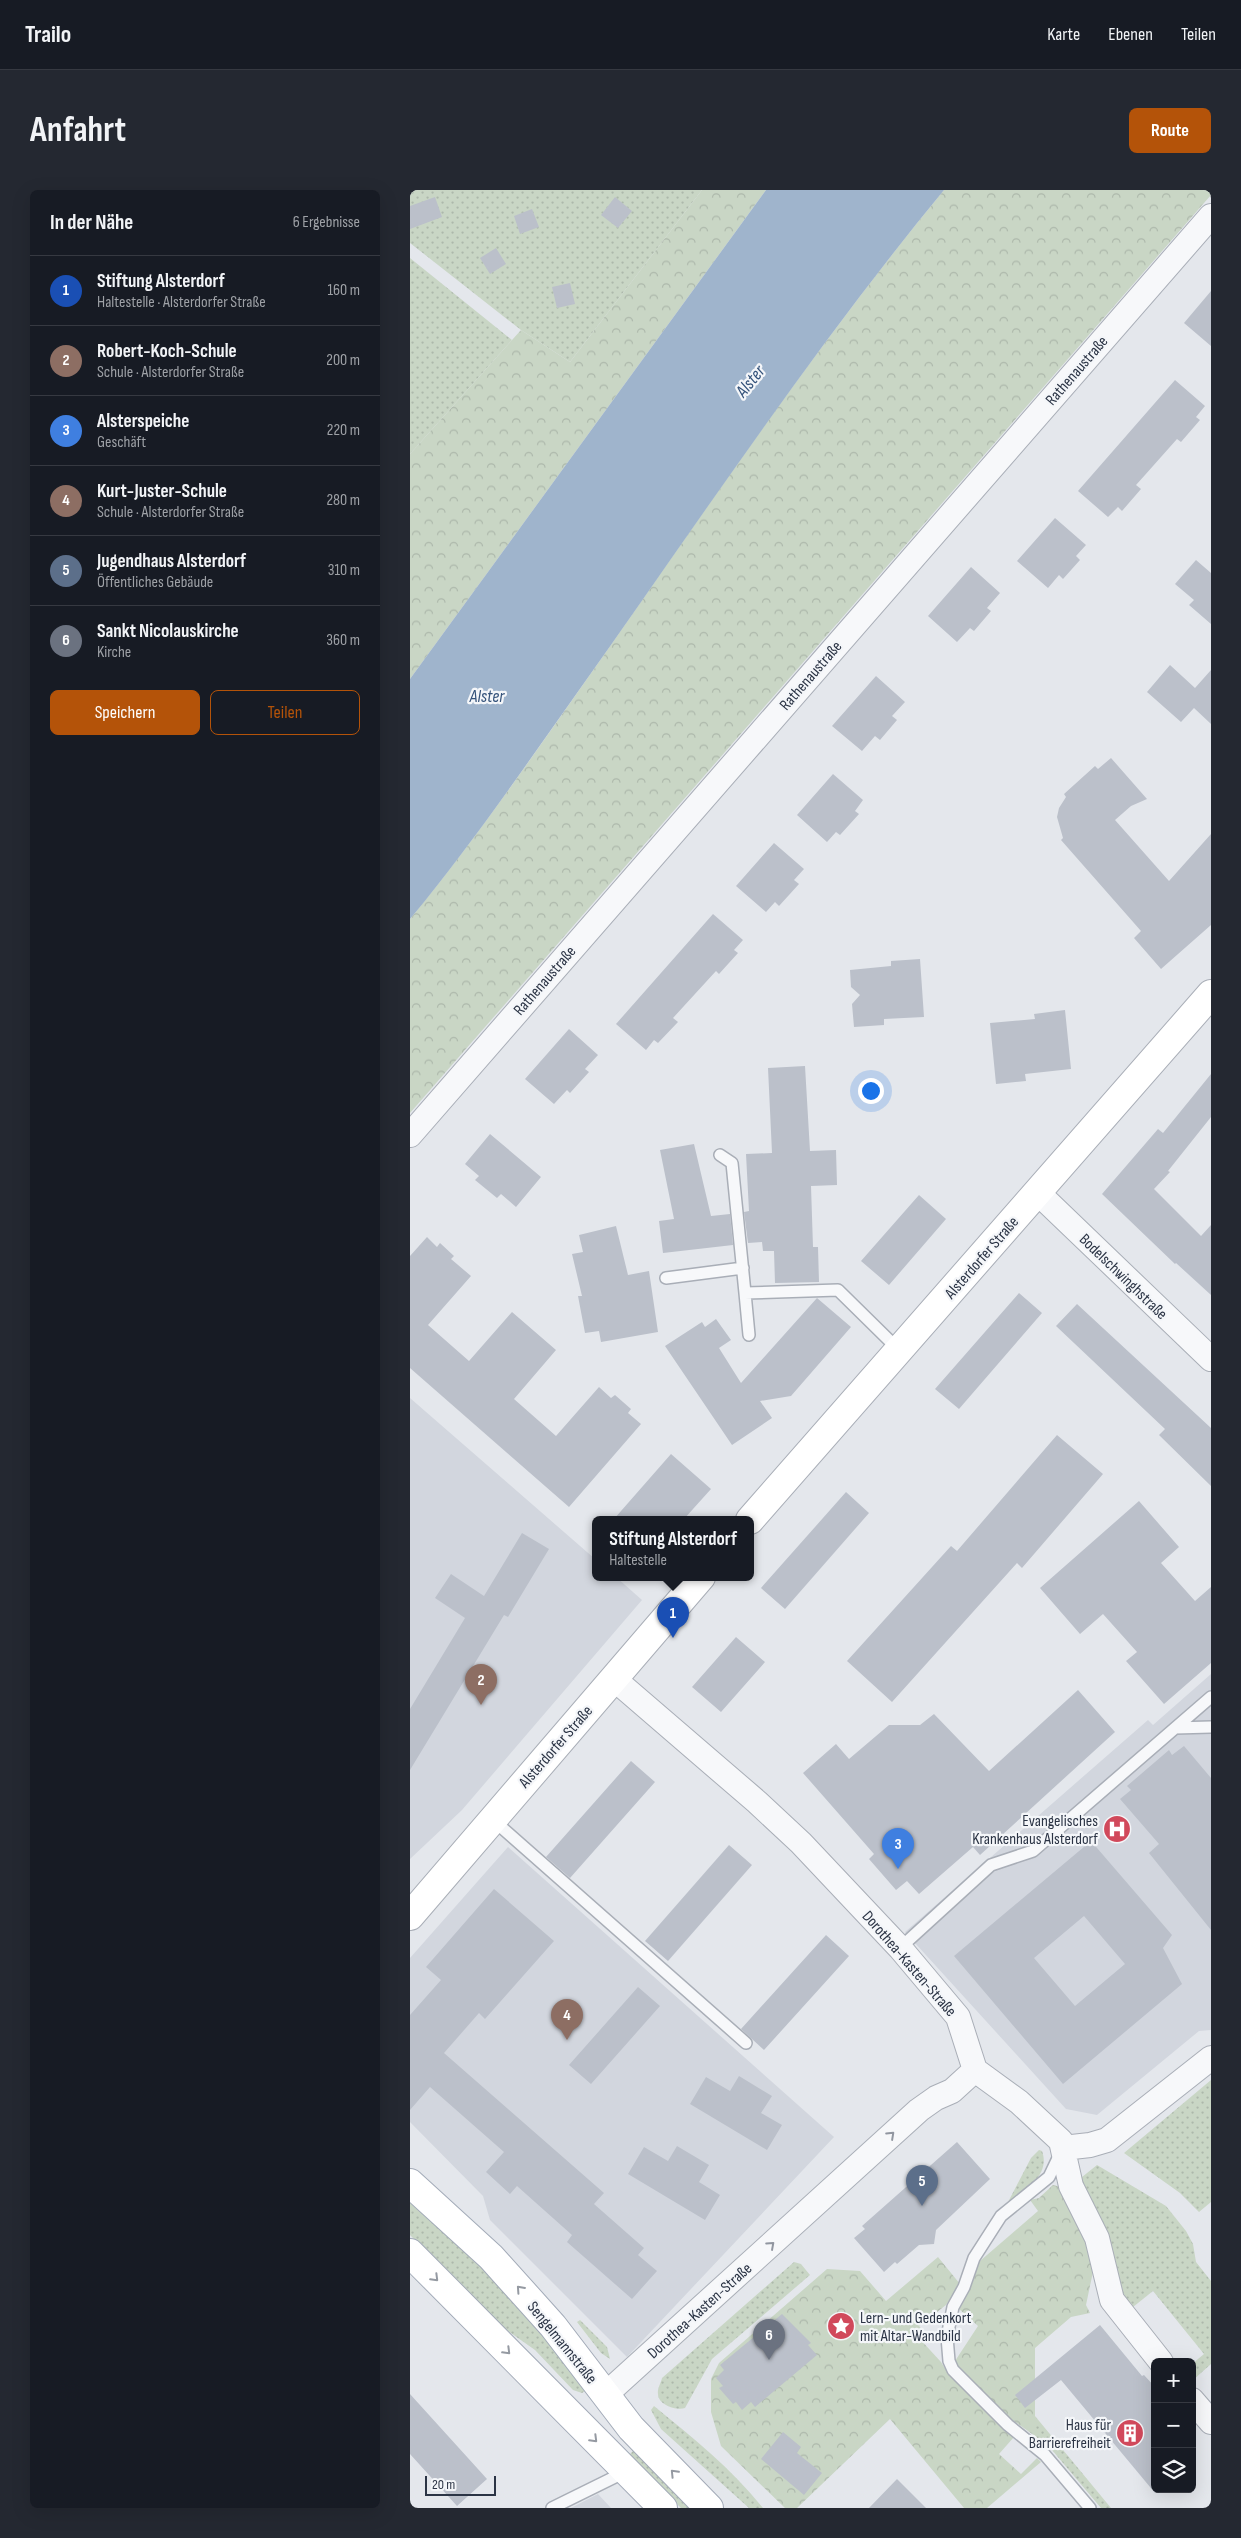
<!DOCTYPE html>
<html lang="de">
<head>
<meta charset="utf-8">
<style>
  body { margin:0; font-family:"Sofia Sans Condensed",sans-serif; background:#242831; color:#f1f3f6 }
  .controls { position:absolute; right:15px; bottom:15px; display:grid; overflow:hidden; border-radius:8px; box-shadow:0 5px 20px #0002 }
  .controls button { width:45px; height:45px; display:grid; place-items:center; padding:0; border:0; border-bottom:1px solid #363941; background:#171b24; color:#f1f3f6; font:25px sans-serif }
  .scale { position:absolute; left:15px; bottom:12px; width:71px; box-sizing:border-box; padding-left:5px; border:2px solid #2b3445; border-top:0; font-size:14px; line-height:18px; white-space:nowrap; color:#2b3445; -webkit-text-stroke:4px #f4f6f9; paint-order:stroke }
  .you { position:absolute; left:460px; top:900px; width:18px; height:18px; margin:-12px; border:4px solid #fff; border-radius:50%; background:#1a73e8; box-shadow:0 0 0 8px #1a73e833 }
  .badge { display:grid; place-items:center; width:32px; height:32px; border-radius:50%; background:#b45309; color:#fff; font-size:16px; font-weight:700 }
  .pin { position:absolute; translate:-50% -41px; filter:drop-shadow(0 1px 2px #0008) }
  .pin::after { content:''; position:absolute; top:26px; width:18px; height:15px; background:inherit; clip-path:polygon(0 0,100% 0,50% 100%) }
  .popup { position:absolute; left:182px; top:1326px; width:162px; height:65px; box-sizing:border-box; display:grid; place-content:center; border-radius:8px; background:#171b24; filter:drop-shadow(0 1px 4px #0005); font-size:16px; white-space:nowrap; color:#9ea1a6 }
  .popup b { font-size:19px; color:#f1f3f6 }
  .popup::after { content:''; position:absolute; left:50%; top:100%; margin-left:-10px; border:10px solid transparent; border-top-color:#171b24 }
  .list { margin:0; padding:0; list-style:none }
  h2 { display:flex; justify-content:space-between; align-items:center; height:65px; margin:0; padding:0 20px; font-size:21px }
  h2 small { font-size:16px; font-weight:400; color:#9ea1a6 }
  .list li { display:grid; grid-template-columns:32px 1fr auto; gap:15px; align-items:center; box-sizing:border-box; height:70px; padding:0 20px; border-top:1px solid #363941 }
  .list b { display:block; font-size:19px; white-space:nowrap }
  .list p { margin:0; font-size:16px; white-space:nowrap; color:#9ea1a6 }
  .list em { font-size:16px; font-style:normal; color:#9ea1a6 }
  .actions { display:flex; gap:10px; padding:15px 20px }
  .actions a { flex:1; padding:11px 0; border:1px solid #b45309; border-radius:8px; text-align:center; font-size:18px; color:#b45309 }
  .actions .main { background:#b45309; color:#fff }
  .icon { flex:none; width:28px; height:28px; fill:none; stroke:currentColor; stroke-width:2; stroke-linecap:round; stroke-linejoin:round }
  .map { position:relative; flex:none; width:801px; height:2318px; overflow:hidden; border-radius:8px }
  header { display:flex; align-items:center; gap:30px; box-sizing:border-box; height:70px; padding:0 25px; background:#171b24; border-bottom:1px solid #363941 }
  header strong { font-size:24px }
  nav { display:flex; gap:28px; margin-inline-start:auto; font-size:18px }
  .intro { display:flex; align-items:center; justify-content:space-between; box-sizing:border-box; height:120px; padding:0 30px }
  h1 { margin:0; font-size:35px }
  .button { padding:12px 22px; border-radius:8px; background:#b45309; color:#fff; font-size:18px; font-weight:700 }
  main { display:flex; gap:30px; padding:0 30px }
  aside { flex:1; background:#171b24; border-radius:8px; box-shadow:0 5px 20px #0002 }
  .map>svg:first-child { display:block }
  .built { fill:#d2d6de }
  .grass { fill:url(#grass-dots) }
  .forest { fill:url(#forest-crowns) }
  .water { fill:#9fb4cc }
  .building { fill:#bbc0ca; fill-rule:evenodd }
  .lines { fill:none; stroke-linecap:round; stroke-linejoin:round }
  .lane-casing { stroke:#a9aeb7; stroke-width:14 }
  .street-casing { stroke:#a9aeb7; stroke-width:26 }
  .secondary-casing { stroke:#a9aeb7; stroke-width:30 }
  .primary-casing { stroke:#a3abb8; stroke-width:30 }
  .lane { stroke:#f7f8fa; stroke-width:11 }
  .street { stroke:#f7f8fa; stroke-width:24 }
  .secondary { stroke:#fff; stroke-width:28 }
  .primary { stroke:#fff; stroke-width:28 }
  .oneway { stroke:#9196a0 }
  .oneway2 { stroke:#959aa2 }
  .labels { text-anchor:middle; stroke-width:4.5; stroke-linejoin:round; paint-order:stroke }
  .street-label { font-size:16px; fill:#2b3445; stroke:#f4f6f9 }
  .poi-label { font-size:16px; fill:#2b3445; stroke:#f4f6f9; text-anchor:end }
  .water-label { font-size:18px; font-style:italic; fill:#34527a; stroke:#f4f6f9 }
</style>
</head>
<body>
<header>
<strong>Trailo</strong>
<nav><a>Karte</a><a>Ebenen</a><a>Teilen</a></nav>
</header>
<div class="intro"><h1>Anfahrt</h1><a class="button">Route</a></div>
<main>
<aside>
<h2>In der Nähe<small>6 Ergebnisse</small></h2>
<ul class="list">
<li><span class="badge" style="background:#1a4fb4">1</span><div><b>Stiftung Alsterdorf</b><p>Haltestelle · Alsterdorfer Straße</p></div><em>160 m</em></li>
<li><span class="badge" style="background:#8d6e63">2</span><div><b>Robert-Koch-Schule</b><p>Schule · Alsterdorfer Straße</p></div><em>200 m</em></li>
<li><span class="badge" style="background:#3f7fe0">3</span><div><b>Alsterspeiche</b><p>Geschäft</p></div><em>220 m</em></li>
<li><span class="badge" style="background:#8d6e63">4</span><div><b>Kurt-Juster-Schule</b><p>Schule · Alsterdorfer Straße</p></div><em>280 m</em></li>
<li><span class="badge" style="background:#5c6f8a">5</span><div><b>Jugendhaus Alsterdorf</b><p>Öffentliches Gebäude</p></div><em>310 m</em></li>
<li><span class="badge" style="background:#6b7280">6</span><div><b>Sankt Nicolauskirche</b><p>Kirche</p></div><em>360 m</em></li>
</ul>
<div class="actions"><a class="main">Speichern</a><a>Teilen</a></div>
</aside>
<div class="map">
<svg width="801" height="2318" viewBox="0 0 801 2318">
  <defs>
    <pattern id="grass-dots" width="8" height="8" patternUnits="userSpaceOnUse" patternTransform="scale(1.25)"><rect width="8" height="8" fill="#c9d6c5"/><path d="M2 2h.1M6 6h.1" fill="none" stroke="#adb8ab" stroke-width="1.8" stroke-linecap="round"/></pattern>
    <pattern id="forest-crowns" width="20" height="18" patternUnits="userSpaceOnUse" patternTransform="scale(1.25)"><rect width="20" height="18" fill="#c9d6c5"/><path d="M2 6a3 3 0 1 1 6 0M12 15a3 3 0 1 1 6 0" fill="none" stroke="#adb8ab"/></pattern>
  </defs>
  <rect width="100%" height="100%" fill="#e4e7ec"/>
  <path class="built" d="M 0,1208 L 185,1369 L 186,1387 L 206,1387 L 232,1410 L 52,1620 L 0,1669 Z
    M 801,1484 L 801,1840 L 789,1841 L 687,1925 L 656,1919 L 495,1742 L 738,1530 L 743,1535 Z
    M 98,1657 L 424,1947 L 217,2167 L 80,2030 L 73,2006 L 0,1932 L 0,1768 Z
    M 188,2304 L 201,2318 L 161,2318 Z"/>
  <path class="grass" d="M 0,0 L 292,0 L 160,172 L 111,140 L 0,53 Z
    M 0,68 L 102,150 L 0,264 Z
    M 801,1890 L 801,2012 L 789,2022 L 770,2003 L 714,1963 Z
    M 629,1960 L 632,1961 C 641,1986 614,2000 597,2014 L 621,1968 Z
    M 687,1975 L 756,2016 L 776,2041 L 783,2054 L 786,2072 L 801,2091 L 801,2174 L 782,2191 L 782,2174 L 794,2164 L 743,2101 L 723,2117 L 712,2103 L 671,1995 L 672,1987 Z
    M 0,2009 L 73,2076 L 134,2144 L 175,2197 L 175,2201 L 172,2203 L 163,2200 L 125,2160 L 91,2136 L 0,2045 Z
    M 384,2072 L 391,2074 L 400,2085 L 302,2169 L 275,2218 C 267,2221 248,2215 248,2204 C 247,2199 251,2193 252,2188 Z
    M 170,2130 L 197,2157 L 200,2169 L 191,2163 L 167,2132 Z
    M 244,2216 C 283,2248 321,2278 353,2318 L 339,2318 L 251,2239 L 241,2220 Z
    M 625,2226 L 701,2318 L 691,2318 L 642,2260 L 625,2246 Z
    M 225,2259 L 277,2316 L 279,2318 L 271,2318 L 218,2266 Z"/>
  <path class="forest" d="M 292,0 L 356,0 L 0,489 L 0,264 L 111,140 L 160,172 Z
    M 534,0 L 801,0 L 801,5 L 0,923 L 0,729 C 59,658 112,581 165,506 C 285,336 401,161 534,0 Z
    M 643,1995 L 651,1997 L 679,2052 L 684,2077 L 676,2115 L 680,2123 L 661,2127 L 625,2158 L 625,2246 L 601,2229 L 546,2177 L 545,2171 L 568,2136 L 549,2119 L 570,2071 L 628,2021 L 620,2010 L 629,2008 Z
    M 528,2067 L 550,2094 L 536,2115 L 509,2136 L 515,2142 L 509,2148 L 531,2172 L 539,2185 L 604,2247 L 589,2264 L 611,2284 L 627,2268 L 631,2272 L 577,2318 L 554,2318 L 480,2229 L 387,2318 L 375,2318 L 311,2256 L 301,2222 L 301,2189 L 309,2173 L 417,2079 L 450,2081 L 476,2111 Z"/>
  <path class="water" d="M 356,0 L 534,0 C 402,160 287,334 167,503 C 113,579 60,657 0,729 L 0,489 Z"/>
  <path class="building" d="M 25,7 L 32,27 L 0,39 L 0,16 Z
    M 205,7 L 222,21 L 208,38 L 191,25 Z
    M 122,19 L 129,37 L 110,44 L 104,26 Z
    M 86,58 L 96,74 L 80,84 L 70,68 Z
    M 160,93 L 165,114 L 147,118 L 142,97 Z
    M 801,101 L 801,156 L 774,133 Z
    M 765,190 L 795,216 L 786,227 L 790,230 L 771,252 L 767,249 L 735,285 L 726,295 L 731,299 L 712,321 L 708,317 L 698,327 L 668,301 Z
    M 645,328 L 676,355 L 666,366 L 670,370 L 653,389 L 649,385 L 638,398 L 607,371 Z
    M 786,370 L 801,383 L 801,434 L 779,415 L 784,410 L 765,394 Z
    M 561,377 L 590,403 L 577,418 L 581,421 L 564,441 L 560,438 L 547,452 L 518,426 Z
    M 760,475 L 785,498 L 801,480 L 801,534 L 784,518 L 771,532 L 737,502 Z
    M 466,486 L 495,512 L 482,526 L 487,530 L 470,550 L 465,546 L 452,561 L 422,536 Z
    M 701,568 L 737,609 L 721,616 L 705,630 L 759,691 L 801,644 L 801,735 L 751,779 L 724,748 L 731,741 L 651,650 L 653,648 L 647,627 L 649,618 L 656,607 L 654,604 L 685,576 L 688,579 Z
    M 423,584 L 453,610 L 445,621 L 449,624 L 430,645 L 426,642 L 417,652 L 387,625 Z
    M 364,653 L 394,679 L 384,690 L 389,694 L 369,716 L 365,712 L 356,722 L 326,696 Z
    M 303,724 L 333,750 L 324,760 L 328,763 L 309,784 L 306,781 L 263,828 L 268,832 L 248,853 L 244,850 L 236,860 L 206,834 Z
    M 510,769 L 514,827 L 474,829 L 474,835 L 444,837 L 442,814 L 450,805 L 441,797 L 440,780 L 481,776 L 481,771 Z
    M 655,820 L 661,879 L 615,884 L 616,891 L 586,894 L 580,833 L 625,829 L 624,824 Z
    M 159,839 L 188,865 L 175,879 L 179,882 L 160,903 L 157,900 L 144,914 L 115,889 Z
    M 395,876 L 400,961 L 426,960 L 427,995 L 401,996 L 403,1057 L 408,1057 L 409,1092 L 365,1093 L 364,1061 L 353,1061 L 352,1052 L 338,1053 L 334,1022 L 339,1021 L 336,964 L 362,963 L 358,878 Z
    M 801,884 L 801,927 L 758,981 L 760,982 L 744,999 L 791,1046 L 801,1035 L 801,1105 L 766,1073 L 765,1074 L 692,1004 L 748,939 L 753,943 Z
    M 80,944 L 131,987 L 106,1017 L 91,1004 L 87,1008 L 65,990 L 69,986 L 55,974 Z
    M 284,954 L 301,1026 L 320,1024 L 323,1055 L 253,1063 L 249,1031 L 264,1029 L 250,960 Z
    M 509,1005 L 536,1029 L 479,1095 L 451,1071 Z
    M 206,1036 L 218,1085 L 239,1081 L 248,1142 L 191,1152 L 189,1141 L 175,1143 L 168,1106 L 172,1106 L 162,1064 L 173,1062 L 169,1045 Z
    M 17,1047 L 27,1057 L 30,1053 L 44,1066 L 41,1069 L 61,1086 L 18,1135 L 59,1171 L 102,1122 L 146,1160 L 104,1209 L 146,1246 L 189,1197 L 201,1208 L 205,1205 L 221,1219 L 218,1223 L 231,1234 L 159,1317 L 0,1178 L 0,1066 Z
    M 609,1103 L 632,1123 L 549,1219 L 525,1199 Z
    M 407,1108 L 441,1137 L 381,1206 L 350,1211 L 362,1228 L 322,1255 L 255,1156 L 292,1132 L 295,1137 L 306,1129 L 321,1150 L 309,1158 L 331,1193 Z
    M 667,1114 L 801,1238 L 801,1296 L 749,1245 L 755,1239 L 646,1136 Z
    M 647,1245 L 693,1284 L 612,1378 L 607,1373 L 482,1512 L 437,1471 L 541,1356 L 547,1361 Z
    M 261,1264 L 301,1299 L 274,1329 L 204,1329 Z
    M 436,1302 L 459,1323 L 375,1419 L 351,1398 Z
    M 729,1311 L 769,1357 L 751,1373 L 785,1411 L 801,1397 L 801,1473 L 754,1514 L 716,1471 L 727,1462 L 693,1424 L 670,1444 L 630,1398 Z
    M 112,1343 L 139,1359 L 98,1427 L 94,1425 L 0,1580 L 0,1519 L 55,1428 L 25,1408 L 41,1384 L 74,1406 Z
    M 326,1447 L 355,1472 L 311,1522 L 282,1497 Z
    M 668,1500 L 705,1542 L 570,1665 L 563,1657 L 509,1704 L 497,1691 L 486,1700 L 459,1669 L 464,1664 L 393,1583 L 426,1554 L 439,1569 L 479,1535 L 510,1535 L 524,1524 L 579,1581 Z
    M 774,1556 L 801,1588 L 801,1740 L 739,1663 L 749,1654 L 710,1609 L 721,1600 L 717,1596 L 759,1560 L 762,1565 Z
    M 221,1571 L 245,1592 L 160,1688 L 136,1667 Z
    M 681,1651 L 762,1745 L 753,1758 L 772,1794 L 653,1894 L 544,1766 ZM 674,1726 L 715,1774 L 665,1816 L 624,1768 Z
    M 319,1655 L 342,1675 L 258,1771 L 235,1751 Z
    M 84,1699 L 144,1751 L 75,1829 L 69,1823 L 34,1863 L 194,2003 L 184,2014 L 234,2058 L 228,2065 L 247,2081 L 222,2109 L 157,2052 L 162,2045 L 107,1996 L 100,2004 L 76,1982 L 94,1962 L 20,1897 L 0,1920 L 0,1825 L 31,1790 L 16,1777 Z
    M 416,1745 L 439,1766 L 354,1860 L 331,1839 Z
    M 228,1797 L 250,1816 L 181,1894 L 159,1875 Z
    M 329,1886 L 362,1906 L 351,1923 L 372,1935 L 357,1960 L 280,1914 L 296,1887 L 320,1901 Z
    M 547,1952 L 580,1989 L 526,2040 L 524,2054 L 509,2055 L 487,2074 L 485,2072 L 474,2082 L 444,2048 L 455,2039 L 452,2036 Z
    M 267,1956 L 299,1975 L 289,1992 L 310,2005 L 295,2030 L 218,1984 L 234,1957 L 258,1971 Z
    M 372,2124 L 401,2153 L 398,2155 L 407,2165 L 345,2217 L 341,2212 L 332,2220 L 326,2212 L 323,2214 L 309,2198 L 313,2196 L 306,2188 L 314,2180 L 310,2175 Z
    M 690,2135 L 732,2186 L 734,2185 L 745,2197 L 745,2303 L 651,2190 L 615,2218 L 605,2205 Z
    M 0,2204 L 77,2289 L 47,2316 L 0,2264 Z
    M 373,2242 L 391,2257 L 387,2263 L 412,2283 L 394,2305 L 351,2269 Z
    M 487,2289 L 516,2318 L 459,2318 Z"/>
  <g class="lines">
    <g class="lane-casing">
      <path id="lane" d="M 310,965 L 322,973 L 335,1103 L 428,1100 L 489,1160
        M 256,1088 L 333,1078
        M 335,1103 L 339,1145
        M 765,1538 L 801,1537
        M 82,1629 L 336,1853
        M 490,1758 L 581,1675 L 623,1661 L 801,1507
        M 650,1964 L 639,1987 L 591,2026 L 564,2068 L 554,2097 L 543,2117 L 537,2147 L 539,2171 L 543,2180 L 598,2235 L 635,2265 L 680,2318
        M 142,2318 L 217,2281"/>
    </g>
    <g class="street-casing">
      <path id="street" d="M 0,945 L 801,26
        M 627,1002 L 801,1169
        M 203,1488 L 347,1612 L 391,1653 L 490,1758 L 548,1827 L 565,1880
        M 565,1880 L 609,1912 L 651,1951 L 661,1996 L 687,2048 L 702,2110 L 751,2172
        M 653,1958 L 680,1955 L 697,1950 L 801,1868
        M 195,2205 L 509,1920 L 526,1908 L 542,1901 L 565,1880
        M 782,2210 L 801,2232"/>
    </g>
    <g class="secondary-casing">
      <path id="secondary" d="M 340,1330 L 801,804
        M 0,1726 L 291,1387"/>
    </g>
    <g class="primary-casing">
      <path id="primary" d="M 0,1993 L 81,2067 L 143,2136 L 221,2238 L 299,2318
        M 0,2063 L 253,2318"/>
    </g>
    <use href="#lane" class="lane"/>
    <use href="#street" class="street"/>
    <use href="#secondary" class="secondary"/>
    <use href="#primary" class="primary"/>
  </g>
  <defs><path id="oneway-chevron" d="M-2-3.5L2.5 0L-2 3.5" fill="none" stroke-width="1.6" stroke-linecap="round" stroke-linejoin="round" transform="scale(1.25)"/></defs>
  <g class="oneway">
    <use href="#oneway-chevron" transform="translate(481 1945) rotate(-43)"/>
    <use href="#oneway-chevron" transform="translate(361 2055) rotate(-42)"/>
  </g>
  <g class="oneway2">
    <use href="#oneway-chevron" transform="translate(25 2088) rotate(45)"/>
    <use href="#oneway-chevron" transform="translate(110 2099) rotate(-132)"/>
    <use href="#oneway-chevron" transform="translate(97 2161) rotate(45)"/>
    <use href="#oneway-chevron" transform="translate(184 2249) rotate(45)"/>
    <use href="#oneway-chevron" transform="translate(264 2283) rotate(-134)"/>
  </g>
  <defs>
    <g id="hospital-disc" transform="scale(1.4375)"><circle r="9.5" fill="#d1495b" stroke="#f4f6f9"/><path d="M-5-5h3v3.5h4V-5h3V5h-3V1.5h-4V5h-3Z" fill="#fff"/></g>
    <g id="sight-disc" transform="scale(1.4375)"><circle r="9.5" fill="#d1495b" stroke="#f4f6f9"/><path d="M0-6L1.8-2.2L6-1.7L2.9 1.2L3.7 5.4L0 3.3L-3.7 5.4L-2.9 1.2L-6-1.7L-1.8-2.2Z" fill="#fff"/></g>
    <g id="building-disc" transform="scale(1.4375)"><circle r="9.5" fill="#d1495b" stroke="#f4f6f9"/><path d="M-4-6H4V6H1V3H-1V6H-4ZM-2.5-4.3h1.7v1.8h-1.7ZM.8-4.3h1.7v1.8H.8ZM-2.5-1h1.7V.8h-1.7ZM.8-1h1.7V.8H.8Z" fill="#fff"/></g>
  </defs>
  <g fill-rule="evenodd">
    <use href="#hospital-disc" x="707" y="1639"/>
    <use href="#sight-disc" x="431" y="2136"/>
    <use href="#building-disc" x="720" y="2243"/>
  </g>
  <g class="labels">
    <g class="street-label">
      <text transform="translate(666 180) rotate(-49)" y="6">Rathenaustraße</text>
      <text transform="translate(400 485) rotate(-49)" y="6">Rathenaustraße</text>
      <text transform="translate(134 790) rotate(-49)" y="6">Rathenaustraße</text>
      <text transform="translate(571 1067) rotate(-49)" y="6">Alsterdorfer Straße</text>
      <text transform="translate(714 1086) rotate(44)" y="6">Bodelschwinghstraße</text>
      <text transform="translate(145 1556) rotate(-49)" y="6">Alsterdorfer Straße</text>
      <text transform="translate(500 1773) rotate(49)" y="6">Dorothea-Kasten-Straße</text>
      <text transform="translate(289 2120) rotate(-42)" y="6">Dorothea-Kasten-Straße</text>
      <text transform="translate(153 2152) rotate(51)" y="6">Sengelmannstraße</text>
    </g>
    <g class="poi-label">
      <text x="688" y="1636">Evangelisches<tspan x="688" dy="18">Krankenhaus Alsterdorf</tspan></text>
      <text x="450" y="2133" text-anchor="start">Lern- und Gedenkort<tspan x="450" dy="18">mit Altar-Wandbild</tspan></text>
      <text x="701" y="2240">Haus für<tspan x="701" dy="18">Barrierefreiheit</tspan></text>
    </g>
    <g class="water-label">
      <text transform="translate(340 191) rotate(-51)" y="6">Alster</text>
      <text x="77" y="512">Alster</text>
    </g>
  </g>
</svg>
<div class="controls">
<button>+</button>
<button>−</button>
<button><svg class="icon" aria-label="layers" viewBox="0 0 24 24"><path d="M12 4l9 5-9 5-9-5zM3 14l9 5 9-5"/></svg></button>
</div>
<div class="scale">20 m</div>
<div class="you"></div>
<div class="pin badge" style="left:263px;top:1448px;background:#1a4fb4">1</div>
<div class="popup"><b>Stiftung Alsterdorf</b>Haltestelle</div>
<div class="pin badge" style="left:71px;top:1515px;background:#8d6e63">2</div>
<div class="pin badge" style="left:488px;top:1679px;background:#3f7fe0">3</div>
<div class="pin badge" style="left:157px;top:1850px;background:#8d6e63">4</div>
<div class="pin badge" style="left:512px;top:2016px;background:#5c6f8a">5</div>
<div class="pin badge" style="left:359px;top:2170px;background:#6b7280">6</div>
</div>
</main>
</body>
</html>
